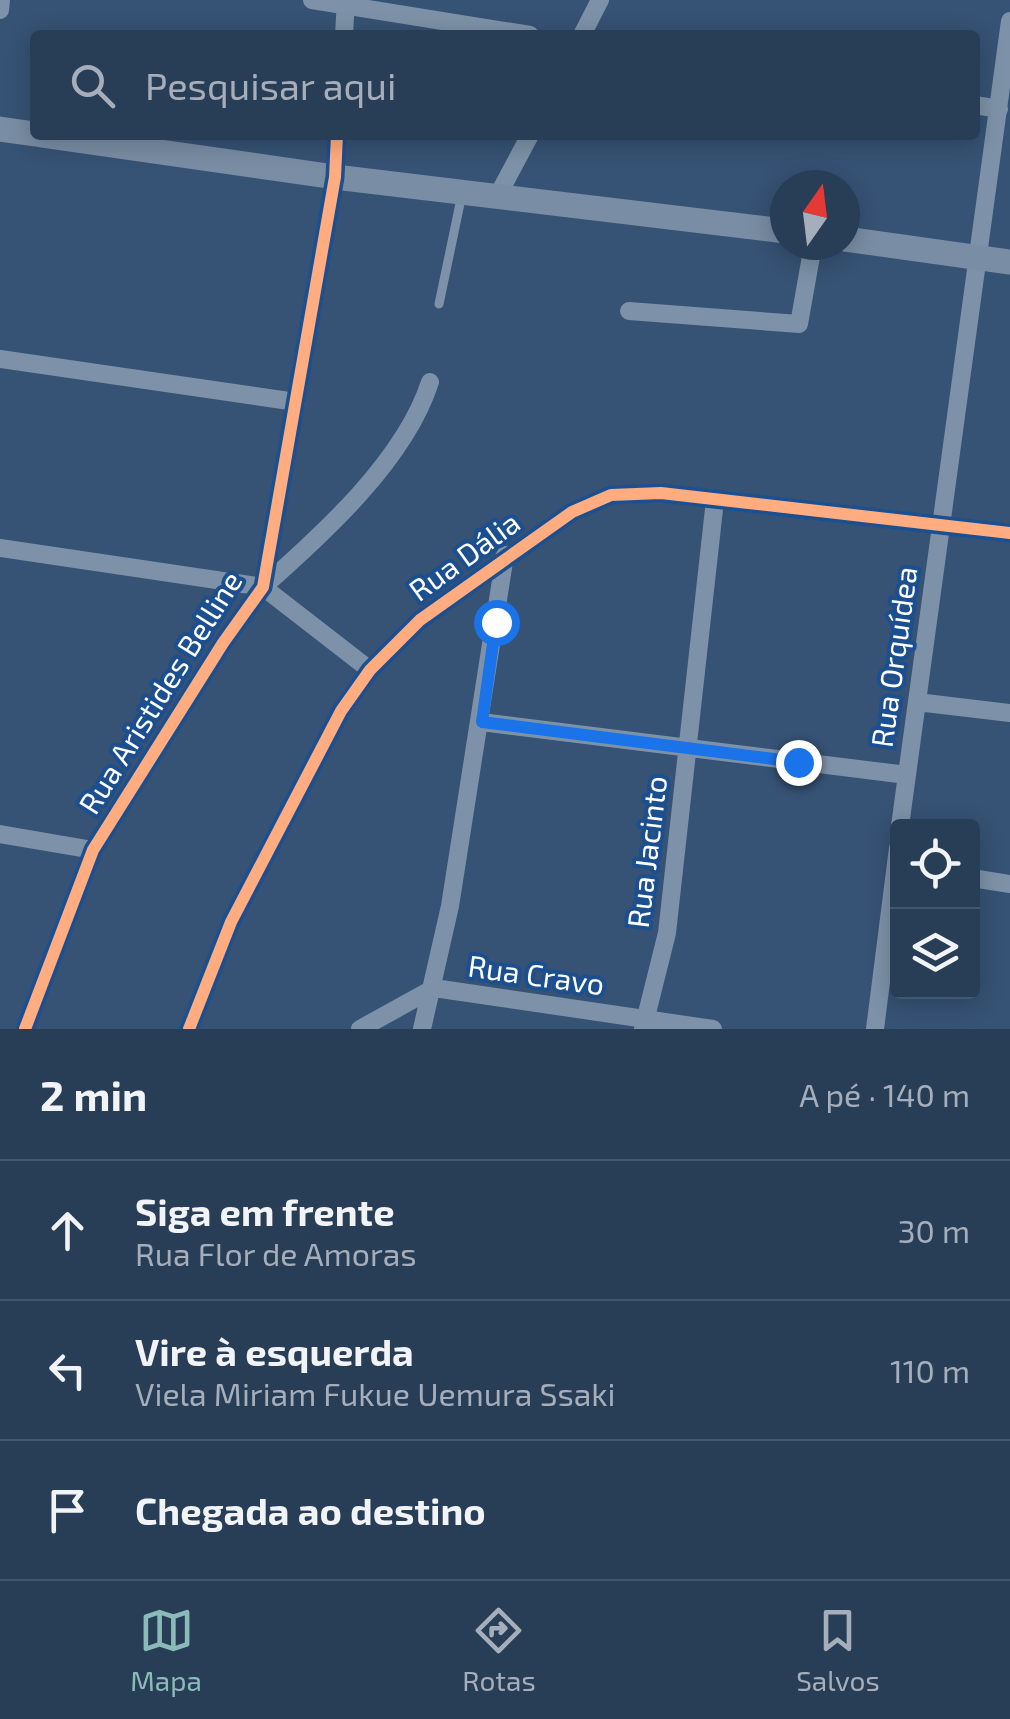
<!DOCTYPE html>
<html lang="pt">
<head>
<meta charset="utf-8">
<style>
  body { margin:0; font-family:"Exo 2",sans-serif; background:#30455d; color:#f1f3f6 }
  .controls { position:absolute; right:30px; bottom:30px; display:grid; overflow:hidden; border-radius:10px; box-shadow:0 5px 25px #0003 }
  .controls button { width:90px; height:90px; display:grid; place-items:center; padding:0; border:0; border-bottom:2px solid #44576d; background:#283e57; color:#f1f3f6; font:50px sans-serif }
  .compass { position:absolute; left:770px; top:170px; width:90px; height:90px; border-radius:50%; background:#283e57; box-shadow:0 5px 25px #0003; rotate:14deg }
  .stop { position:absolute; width:30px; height:30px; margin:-22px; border:8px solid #1a73e8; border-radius:50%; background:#fff }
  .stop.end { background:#1a73e8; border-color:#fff; box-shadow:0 2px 10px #0008 }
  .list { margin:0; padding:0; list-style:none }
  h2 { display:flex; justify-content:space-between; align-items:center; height:130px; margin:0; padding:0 40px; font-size:42px }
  h2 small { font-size:32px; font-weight:400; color:#a5aeba }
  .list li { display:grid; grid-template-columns:65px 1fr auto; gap:30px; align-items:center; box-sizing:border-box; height:140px; padding:0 40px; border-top:2px solid #44576d }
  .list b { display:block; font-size:38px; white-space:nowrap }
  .list p { margin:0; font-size:32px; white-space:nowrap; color:#a5aeba }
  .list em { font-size:32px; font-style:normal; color:#a5aeba }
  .icon { flex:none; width:55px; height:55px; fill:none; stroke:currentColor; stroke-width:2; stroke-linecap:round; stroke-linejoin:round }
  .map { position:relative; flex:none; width:1010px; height:1029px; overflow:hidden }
  .search { position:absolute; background:#283e57; box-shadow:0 5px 25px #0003; left:30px; right:30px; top:30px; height:110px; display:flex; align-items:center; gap:25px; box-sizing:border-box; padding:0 35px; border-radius:10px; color:#a5aeba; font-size:38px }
  .sheet { height:550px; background:#283e57 }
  nav { display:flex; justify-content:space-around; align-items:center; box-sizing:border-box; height:140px; border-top:2px solid #44576d; background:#283e57; font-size:28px; color:#a5aeba }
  nav a { display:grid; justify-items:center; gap:5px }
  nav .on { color:#8bbbb9 }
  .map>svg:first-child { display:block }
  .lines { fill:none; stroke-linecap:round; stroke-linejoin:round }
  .lane { stroke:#7d92a8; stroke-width:9 }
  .street { stroke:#7d92a8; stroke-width:18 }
  .secondary { stroke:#798da4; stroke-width:25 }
  .cycleway-casing { stroke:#1b4f8f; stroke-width:19 }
  .cycleway { stroke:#ffac80; stroke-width:12 }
  .route { stroke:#1a73e8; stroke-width:12 }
  .labels { text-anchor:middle; stroke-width:8; stroke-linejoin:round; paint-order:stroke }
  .street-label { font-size:30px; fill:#fff; stroke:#1b4f8f }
</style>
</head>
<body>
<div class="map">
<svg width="1010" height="1029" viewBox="0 0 1010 1029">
  <rect width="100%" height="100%" fill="#365274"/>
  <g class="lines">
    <path class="lane" d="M 439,304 L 462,194"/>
    <path class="street" d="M 312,0 L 530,35
      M 0,10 L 1,0
      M 344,35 L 346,0
      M 582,35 L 600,0
      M 975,105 L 999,109
      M 497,197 L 530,135
      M 629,311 L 799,324 L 813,245
      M 0,359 L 296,402
      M 0,548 L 263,587 L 370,670
      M 263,587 C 323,534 405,460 430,382
      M 917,702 L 1010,713
      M 481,722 L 907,775
      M 900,826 L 1010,21
      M 0,834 L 93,850
      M 972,878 L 1010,884
      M 25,1029 L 93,850 L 223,643 L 263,587 L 335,177 L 337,135
      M 189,1029 L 231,922 L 341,711 L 370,670 L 420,620 L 572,512 L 611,495 L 661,493 L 1010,533
      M 360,1029 L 434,988 L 713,1029
      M 422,1029 L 450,906 L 505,555
      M 643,1029 L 667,933 L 715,500
      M 875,1029 L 898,848"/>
    <path class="secondary" d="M 0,129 L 35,134
      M 41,135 L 335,177 L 785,231
      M 845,239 L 1010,262"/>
    <g class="cycleway-casing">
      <path id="cycleway" d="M 25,1029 L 93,850 L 223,643 L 263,587 L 335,177 L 337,135
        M 189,1029 L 231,922 L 341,711 L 370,670 L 420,620 L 572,512 L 611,495 L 661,493 L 1010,533"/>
    </g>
    <use href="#cycleway" class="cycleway"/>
  </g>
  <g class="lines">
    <path class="route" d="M 496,622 L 482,722 L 798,762"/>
  </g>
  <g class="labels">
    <g class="street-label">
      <text transform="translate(465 557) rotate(-36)" y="10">Rua Dália</text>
      <text transform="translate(895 657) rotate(-82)" y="10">Rua Orquídea</text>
      <text transform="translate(161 693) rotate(-58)" y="10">Rua Aristides Belline</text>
      <text transform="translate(648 852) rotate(-83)" y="10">Rua Jacinto</text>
      <text transform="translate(536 976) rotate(8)" y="10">Rua Cravo</text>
    </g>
  </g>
</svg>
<div class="controls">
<button><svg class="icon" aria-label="locate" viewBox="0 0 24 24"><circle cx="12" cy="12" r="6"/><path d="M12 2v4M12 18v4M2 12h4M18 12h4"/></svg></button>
<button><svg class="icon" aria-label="layers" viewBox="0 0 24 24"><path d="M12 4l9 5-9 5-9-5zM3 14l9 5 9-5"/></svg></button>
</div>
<svg class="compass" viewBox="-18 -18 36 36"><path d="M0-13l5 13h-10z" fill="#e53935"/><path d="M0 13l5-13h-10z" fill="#a5aeba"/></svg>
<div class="stop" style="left:496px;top:622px"></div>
<div class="stop end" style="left:798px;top:762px"></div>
<div class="search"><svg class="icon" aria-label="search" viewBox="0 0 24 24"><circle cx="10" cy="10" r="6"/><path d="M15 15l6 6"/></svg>Pesquisar aqui</div>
</div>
<section class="sheet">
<h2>2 min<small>A pé · 140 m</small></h2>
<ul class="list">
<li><svg class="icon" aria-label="ahead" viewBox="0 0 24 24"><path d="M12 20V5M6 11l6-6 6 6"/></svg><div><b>Siga em frente</b><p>Rua Flor de Amoras</p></div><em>30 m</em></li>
<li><svg class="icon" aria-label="left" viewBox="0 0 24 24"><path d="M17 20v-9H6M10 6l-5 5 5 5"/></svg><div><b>Vire à esquerda</b><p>Viela Miriam Fukue Uemura Ssaki</p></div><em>110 m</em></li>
<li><svg class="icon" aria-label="arrive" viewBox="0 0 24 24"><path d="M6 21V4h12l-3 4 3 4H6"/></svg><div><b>Chegada ao destino</b></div></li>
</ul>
</section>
<nav>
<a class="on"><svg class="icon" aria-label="map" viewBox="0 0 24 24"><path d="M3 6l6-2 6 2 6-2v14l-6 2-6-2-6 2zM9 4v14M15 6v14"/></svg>Mapa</a>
<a><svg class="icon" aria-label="directions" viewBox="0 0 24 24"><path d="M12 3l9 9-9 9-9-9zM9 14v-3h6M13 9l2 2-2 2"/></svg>Rotas</a>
<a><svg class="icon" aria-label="saved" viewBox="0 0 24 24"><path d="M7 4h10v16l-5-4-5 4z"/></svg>Salvos</a>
</nav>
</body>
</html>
